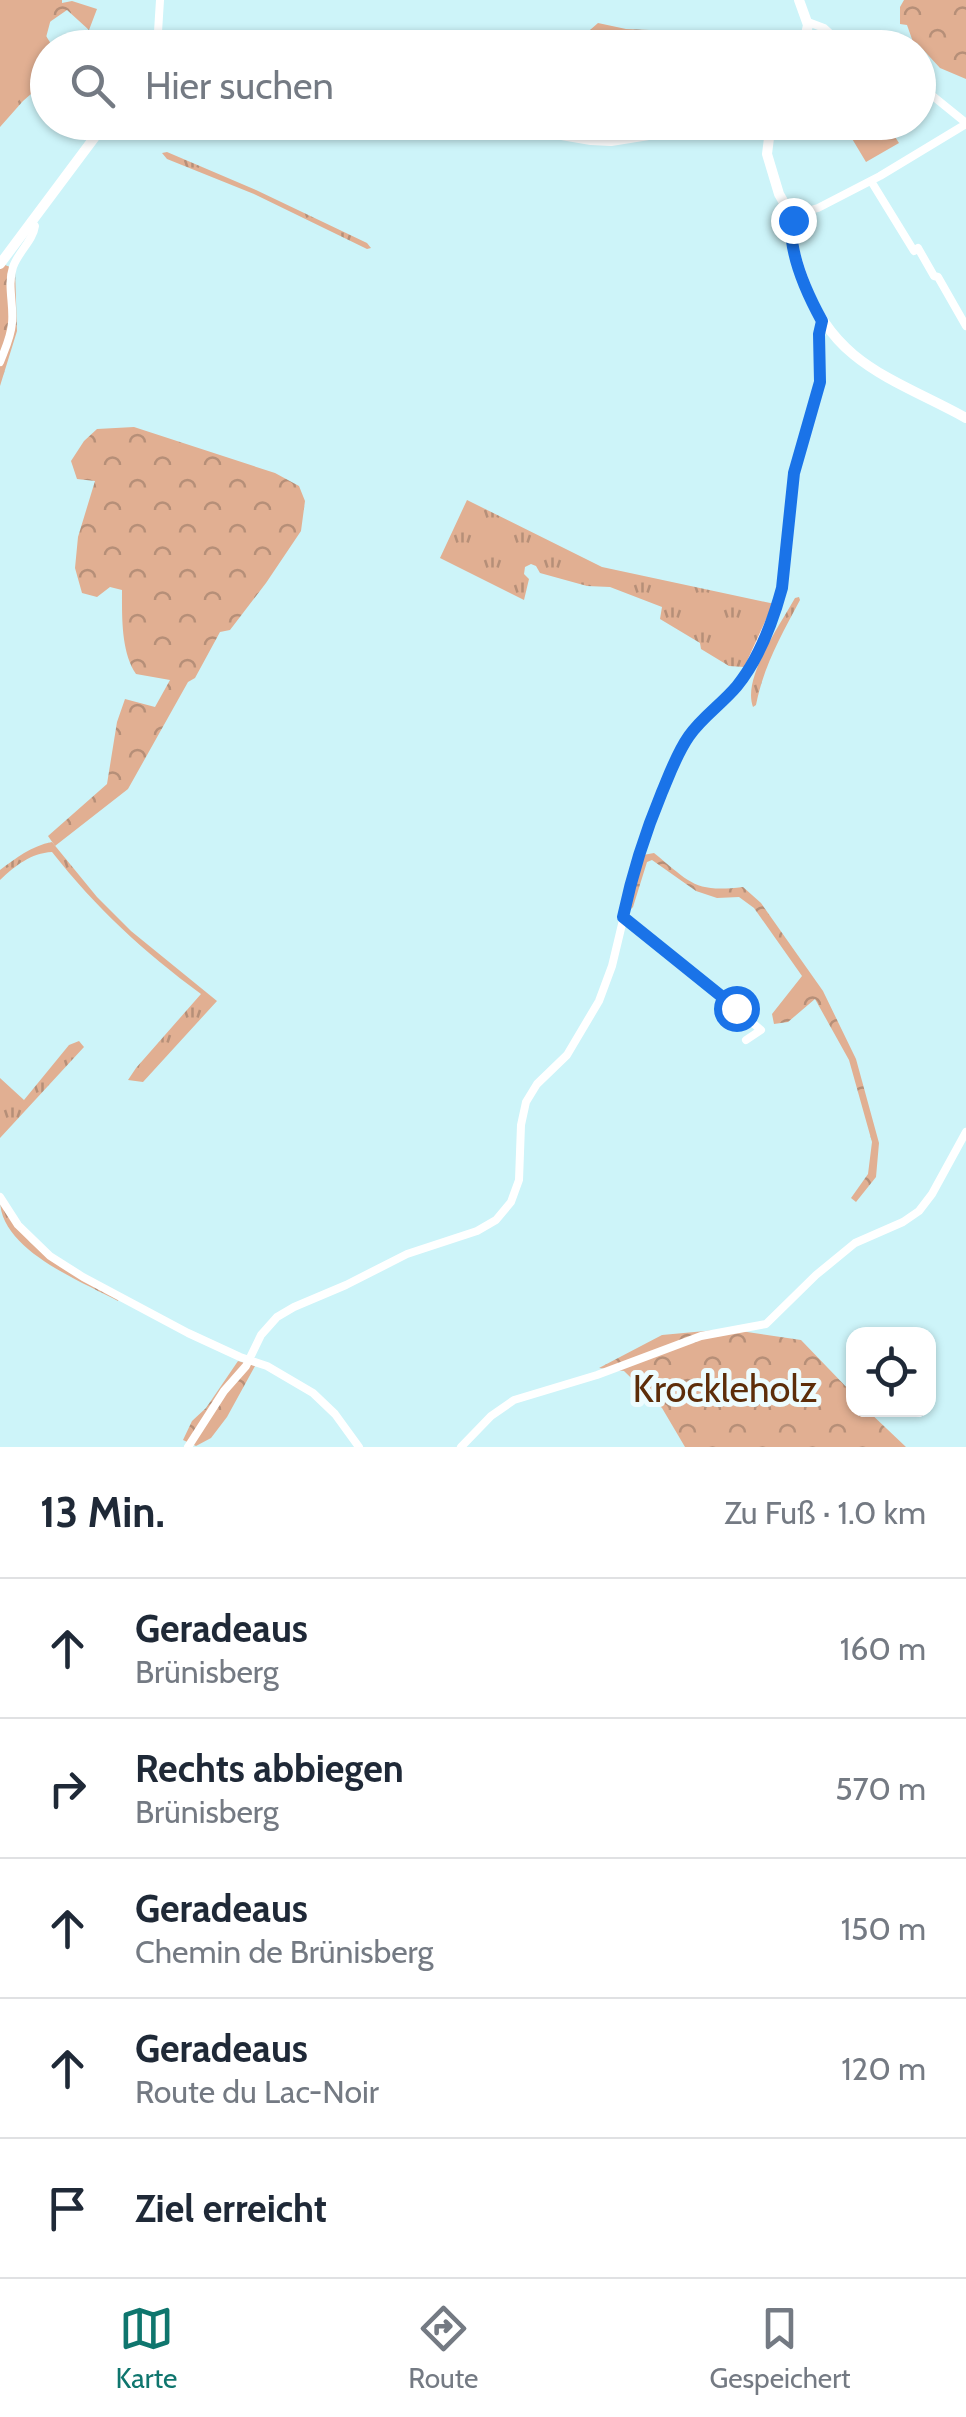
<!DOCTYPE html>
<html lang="de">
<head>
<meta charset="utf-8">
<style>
  body { margin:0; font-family:Cabin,sans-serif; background:#f2f2f3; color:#1f2937 }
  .controls { position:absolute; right:30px; bottom:30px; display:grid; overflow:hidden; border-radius:20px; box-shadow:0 2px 8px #0004 }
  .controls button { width:90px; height:90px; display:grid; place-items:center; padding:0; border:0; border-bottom:2px solid #e0e1e3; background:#fff; color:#1f2937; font:50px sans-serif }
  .stop { position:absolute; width:30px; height:30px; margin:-22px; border:8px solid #1a73e8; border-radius:50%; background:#fff }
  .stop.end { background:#1a73e8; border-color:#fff; box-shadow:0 2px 10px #0008 }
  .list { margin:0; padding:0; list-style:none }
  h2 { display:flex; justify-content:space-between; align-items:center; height:130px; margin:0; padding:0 40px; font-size:42px }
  h2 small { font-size:32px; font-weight:400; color:#747a83 }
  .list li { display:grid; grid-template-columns:65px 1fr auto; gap:30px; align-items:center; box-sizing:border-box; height:140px; padding:0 40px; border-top:2px solid #e0e1e3 }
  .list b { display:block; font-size:38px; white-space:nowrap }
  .list p { margin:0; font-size:32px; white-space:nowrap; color:#747a83 }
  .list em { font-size:32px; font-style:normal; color:#747a83 }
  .icon { flex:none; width:55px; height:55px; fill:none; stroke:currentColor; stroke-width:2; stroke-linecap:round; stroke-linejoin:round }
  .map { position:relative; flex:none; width:966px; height:1447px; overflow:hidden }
  .search { position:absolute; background:#fff; box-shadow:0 2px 8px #0004; left:30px; right:30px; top:30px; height:110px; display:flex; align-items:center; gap:25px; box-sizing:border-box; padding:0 35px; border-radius:55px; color:#747a83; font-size:38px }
  .sheet { height:830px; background:#fff }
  nav { display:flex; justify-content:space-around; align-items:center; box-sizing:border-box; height:140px; border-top:2px solid #e0e1e3; background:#fff; font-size:28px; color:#747a83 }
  nav a { display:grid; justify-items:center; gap:5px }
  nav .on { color:#0f766e }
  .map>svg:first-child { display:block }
  .grass { fill:url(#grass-tufts) }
  .forest { fill:url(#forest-crowns) }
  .park { fill:#e1af92 }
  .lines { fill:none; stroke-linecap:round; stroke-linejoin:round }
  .minor { stroke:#fff; stroke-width:8 }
  .major { stroke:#fff; stroke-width:10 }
  .route { stroke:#1a73e8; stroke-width:12 }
  .labels { text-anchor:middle; stroke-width:10; stroke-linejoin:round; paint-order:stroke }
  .park-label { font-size:38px; fill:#5d2d09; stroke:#edfcfe }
</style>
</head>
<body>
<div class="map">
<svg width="966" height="1447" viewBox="0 0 966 1447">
  <defs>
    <pattern id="grass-tufts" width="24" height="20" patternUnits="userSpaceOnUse" patternTransform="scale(2.5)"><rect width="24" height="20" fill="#e1af92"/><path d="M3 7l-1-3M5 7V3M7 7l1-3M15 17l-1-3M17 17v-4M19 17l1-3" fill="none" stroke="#b68f78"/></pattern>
    <pattern id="forest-crowns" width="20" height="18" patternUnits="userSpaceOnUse" patternTransform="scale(2.5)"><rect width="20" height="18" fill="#e1af92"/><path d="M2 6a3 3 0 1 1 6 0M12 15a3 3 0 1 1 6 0" fill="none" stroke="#b68f78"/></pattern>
  </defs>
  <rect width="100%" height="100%" fill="#cdf4f9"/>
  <path class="grass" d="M 167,152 L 256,190 L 367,243 L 371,248 L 367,249 L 254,194 L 167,159 L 162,153 Z
    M 467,500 L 602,567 L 775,604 L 749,664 L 744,667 L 729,666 L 701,649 L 700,643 L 660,619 L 662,607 L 610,587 L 587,586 L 540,573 L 536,566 L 531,564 L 525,567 L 524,574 L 529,579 L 524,600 L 440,558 Z
    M 799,597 L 800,600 C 781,636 764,665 756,705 L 753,707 C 742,678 780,625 795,598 Z
    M 52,842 L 97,897 L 131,931 L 217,1001 L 143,1082 L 128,1080 L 136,1068 L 201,994 C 144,952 96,908 52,852 C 31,853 15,866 0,880 L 0,870 C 16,858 31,846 52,842 Z
    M 79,1041 L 84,1047 L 0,1138 L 0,1078 L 24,1100 L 69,1045 Z
    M 0,1200 L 30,1242 L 48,1258 L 119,1299 L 118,1301 C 81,1281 0,1250 0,1200 Z"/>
  <path class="forest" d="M 25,0 L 62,0 L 62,3 L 72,1 L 97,9 L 89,30 L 67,10 L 41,28 L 53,47 L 48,48 L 47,80 L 23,101 L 0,127 L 0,32 Z
    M 904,0 L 966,0 L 966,79 L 940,68 L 917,43 L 913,42 L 907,25 L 900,24 L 900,7 Z
    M 598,23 L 626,29 L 698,32 L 699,47 L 599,47 L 590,30 Z
    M 0,263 L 15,269 L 17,331 L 0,386 Z
    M 134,427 L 275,473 L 299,486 L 305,501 L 301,531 L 266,583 L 230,630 L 220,632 L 195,678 L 188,682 L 128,789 L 55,846 L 48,836 L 107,784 L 117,722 L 125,699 L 155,707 L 170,680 L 136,674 C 121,652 122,617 122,590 L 110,587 L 97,597 L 82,593 L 75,568 L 78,537 L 95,481 L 77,479 L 71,461 L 84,441 L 97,429 Z
    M 654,853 C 690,882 694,893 743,887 L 761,903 L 823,991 L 856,1059 L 879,1143 L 876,1177 L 856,1202 L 851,1198 L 868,1174 L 872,1142 L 849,1060 L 815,999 L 788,1022 L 774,1024 L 772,1014 L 802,976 L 754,908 L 739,897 L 717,898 L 696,891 L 652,860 L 647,862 L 633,907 L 629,911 L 643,855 Z
    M 727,1329 L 801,1340 L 853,1394 L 854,1410 L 867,1410 L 906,1447 L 685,1447 L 662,1408 L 624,1371 L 599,1368 L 662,1335 Z
    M 238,1361 L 255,1366 L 227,1417 L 211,1438 L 196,1446 L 183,1440 L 192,1421 L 206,1408 Z"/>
  <path class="park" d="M 0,0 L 56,0 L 44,45 L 47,51 L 47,73 L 25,93 L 0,123 Z
    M 852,123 L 886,123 L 899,143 L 866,162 L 845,127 Z"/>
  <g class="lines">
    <path class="minor" d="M 808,22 L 824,28 L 846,48
      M 157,48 L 160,0
      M 918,84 L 966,123
      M 871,181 L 914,251 L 918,248 L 934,276 L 938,277 L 966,326
      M 799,213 L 818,208 L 880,176 L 966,124
      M 0,362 C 5,349 11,337 12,323 C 14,305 7,285 13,267 C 18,252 33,241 35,226 L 31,221
      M 623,917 L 631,921 L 761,1030 L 746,1040
      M 0,1197 L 18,1225 L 50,1256 L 83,1277 L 188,1333 L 240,1357 L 267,1366 L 313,1393 L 335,1414 L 359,1447
      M 188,1447 L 224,1391 L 246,1366 L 261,1335 L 277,1317 L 294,1307 L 346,1285 L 407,1254 L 477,1231 L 496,1220 L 511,1202 L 519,1180 L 521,1125 L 526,1102 L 537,1084 L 567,1055 L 599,1001 L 612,966 L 641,845 L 672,766 L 690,734 L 728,696 L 746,673 L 777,605 L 785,567 L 793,473 L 820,382 L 819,334 L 823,321
      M 461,1447 L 491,1416 L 514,1400 L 597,1375 L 701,1336 L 766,1324 L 816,1275 L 855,1243 L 903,1222 L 919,1211 L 932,1194 L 966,1132"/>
    <path class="major" d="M 799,0 L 808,25 L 803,48
      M 484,122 L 591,140 L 611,141 L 730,122
      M 771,122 L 767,154 L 779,194 L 787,208
      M 791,220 L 795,220 L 799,215 L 797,209 L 794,206 L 787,208 L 785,214 L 791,220 C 790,241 797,261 804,281 C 833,365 895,379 966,418
      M 0,264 L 106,122"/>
  </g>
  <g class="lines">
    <path class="route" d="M 736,1008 L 623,917 C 632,874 645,833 662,792 C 670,773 677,753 689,736 C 702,717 722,704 737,686 C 759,659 773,621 782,588 L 794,473 L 820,382 L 819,334 L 822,321 C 806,292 789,254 791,220 L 793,220"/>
  </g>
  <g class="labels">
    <g class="park-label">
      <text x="725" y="1402">Krockleholz</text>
    </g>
  </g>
</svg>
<div class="controls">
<button><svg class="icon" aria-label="locate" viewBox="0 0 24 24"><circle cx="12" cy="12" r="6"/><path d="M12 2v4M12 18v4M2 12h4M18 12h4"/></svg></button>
</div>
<div class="stop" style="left:736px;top:1008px"></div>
<div class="stop end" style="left:793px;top:220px"></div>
<div class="search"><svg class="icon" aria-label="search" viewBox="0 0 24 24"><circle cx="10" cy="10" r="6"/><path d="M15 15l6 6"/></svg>Hier suchen</div>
</div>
<section class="sheet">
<h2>13 Min.<small>Zu Fuß · 1.0 km</small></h2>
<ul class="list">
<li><svg class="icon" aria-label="ahead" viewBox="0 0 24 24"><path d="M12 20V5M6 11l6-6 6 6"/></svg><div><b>Geradeaus</b><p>Brünisberg</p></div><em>160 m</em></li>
<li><svg class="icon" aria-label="right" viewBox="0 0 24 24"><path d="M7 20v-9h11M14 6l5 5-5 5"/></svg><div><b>Rechts abbiegen</b><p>Brünisberg</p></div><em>570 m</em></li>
<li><svg class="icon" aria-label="ahead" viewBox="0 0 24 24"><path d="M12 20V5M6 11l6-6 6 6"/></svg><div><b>Geradeaus</b><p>Chemin de Brünisberg</p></div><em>150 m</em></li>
<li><svg class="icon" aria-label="ahead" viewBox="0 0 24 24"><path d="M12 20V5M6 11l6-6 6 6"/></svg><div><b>Geradeaus</b><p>Route du Lac-Noir</p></div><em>120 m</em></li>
<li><svg class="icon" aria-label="arrive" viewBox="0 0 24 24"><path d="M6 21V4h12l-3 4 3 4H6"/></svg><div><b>Ziel erreicht</b></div></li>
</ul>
</section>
<nav>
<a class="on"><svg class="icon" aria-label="map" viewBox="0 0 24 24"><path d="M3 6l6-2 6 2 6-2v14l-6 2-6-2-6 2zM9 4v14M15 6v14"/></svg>Karte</a>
<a><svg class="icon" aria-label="directions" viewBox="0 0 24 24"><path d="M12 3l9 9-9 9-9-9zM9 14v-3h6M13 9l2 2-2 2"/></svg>Route</a>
<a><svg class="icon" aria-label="saved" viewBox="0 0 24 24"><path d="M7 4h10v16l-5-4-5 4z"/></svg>Gespeichert</a>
</nav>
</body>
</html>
